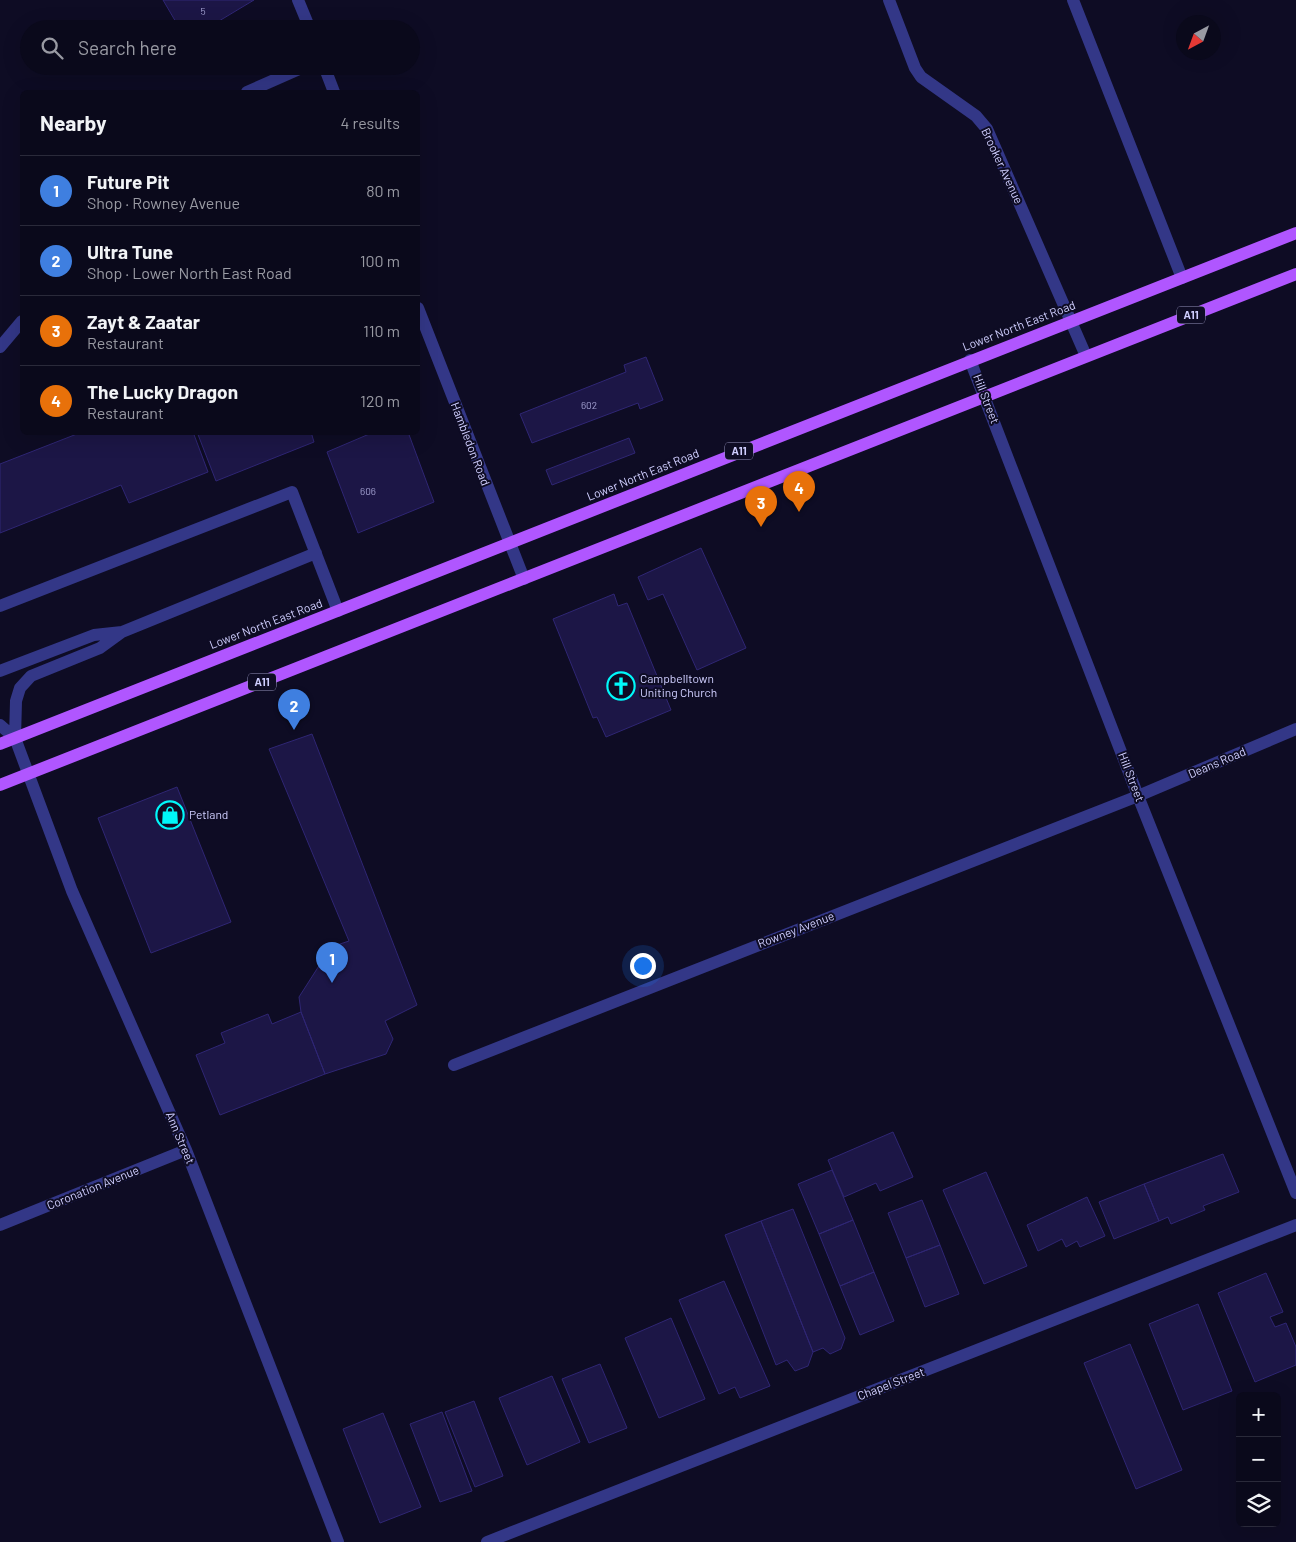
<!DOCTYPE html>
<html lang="en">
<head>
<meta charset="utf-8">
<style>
  body { margin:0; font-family:Barlow,sans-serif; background:#131224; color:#f1f3f6 }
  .controls { position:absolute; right:15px; bottom:15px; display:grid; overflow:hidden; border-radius:8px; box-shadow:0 5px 20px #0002 }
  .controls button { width:45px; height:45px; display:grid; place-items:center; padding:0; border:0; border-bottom:1px solid #2a2a3a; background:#0a091b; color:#f1f3f6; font:25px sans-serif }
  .compass { position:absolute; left:1176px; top:15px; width:45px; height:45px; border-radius:50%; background:#0a091b; box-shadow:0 5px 20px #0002; rotate:221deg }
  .you { position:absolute; left:642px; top:965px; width:18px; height:18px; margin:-12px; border:4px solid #fff; border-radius:50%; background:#1a73e8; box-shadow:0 0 0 8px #1a73e833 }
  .badge { display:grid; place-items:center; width:32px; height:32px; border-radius:50%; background:#00f8fa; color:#fff; font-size:16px; font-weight:700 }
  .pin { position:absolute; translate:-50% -41px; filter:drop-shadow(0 1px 2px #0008) }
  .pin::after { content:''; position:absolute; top:26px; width:18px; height:15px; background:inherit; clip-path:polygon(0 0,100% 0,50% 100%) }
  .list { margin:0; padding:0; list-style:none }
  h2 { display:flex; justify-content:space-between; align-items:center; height:65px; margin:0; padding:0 20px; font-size:21px }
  h2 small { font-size:16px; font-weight:400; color:#999aa3 }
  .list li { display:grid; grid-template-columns:32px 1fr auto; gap:15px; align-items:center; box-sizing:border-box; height:70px; padding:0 20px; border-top:1px solid #2a2a3a }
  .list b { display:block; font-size:19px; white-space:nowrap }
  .list p { margin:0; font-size:16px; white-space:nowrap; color:#999aa3 }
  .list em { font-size:16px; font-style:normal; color:#999aa3 }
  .icon { flex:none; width:28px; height:28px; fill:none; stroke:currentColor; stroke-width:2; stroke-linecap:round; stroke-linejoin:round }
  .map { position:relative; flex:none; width:1296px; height:1542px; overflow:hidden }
  .search { position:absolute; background:#0a091b; box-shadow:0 5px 20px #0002; left:20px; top:20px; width:400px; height:55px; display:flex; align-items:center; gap:12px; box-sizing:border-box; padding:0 18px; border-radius:28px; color:#999aa3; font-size:19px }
  .panel { position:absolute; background:#0a091b; box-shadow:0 5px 20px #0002; left:20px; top:90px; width:400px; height:345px; border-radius:8px }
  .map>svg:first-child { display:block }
  .building { fill:#1c1646; stroke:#2f2674 }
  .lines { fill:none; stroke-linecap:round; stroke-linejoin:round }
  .minor { stroke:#333787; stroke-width:12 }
  .major { stroke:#b056ff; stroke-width:12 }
  .labels { text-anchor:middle; stroke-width:4; stroke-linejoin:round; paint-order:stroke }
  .number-label { font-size:10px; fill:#a3a1d1 }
  .shield { fill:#0e0c24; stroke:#9694bd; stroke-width:1 }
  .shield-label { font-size:11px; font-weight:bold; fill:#d0cfff }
  .street-label { font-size:12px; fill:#d0cfff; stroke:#0e0c24 }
  .poi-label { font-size:12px; fill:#d0cfff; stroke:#0e0c24; text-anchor:start }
</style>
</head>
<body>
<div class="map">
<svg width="1296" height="1542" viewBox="0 0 1296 1542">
  <rect width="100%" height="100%" fill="#0e0c24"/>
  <path class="building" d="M 163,0 L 254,0 L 219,21 L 223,29 L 180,29 Z
    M 646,357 L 663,400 L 640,409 L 638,403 L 532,443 L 520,414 L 626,372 L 624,365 Z
    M 82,432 L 193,432 L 208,472 L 129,503 L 121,485 L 0,533 L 0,464 Z
    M 197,432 L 311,432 L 314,442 L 216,481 Z
    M 374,432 L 408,432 L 434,502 L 358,533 L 327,452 Z
    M 629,438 L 635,453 L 552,485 L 546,470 Z
    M 701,548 L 746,648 L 697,670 L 663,594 L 648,600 L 638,577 Z
    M 614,594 L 618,606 L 627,603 L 671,710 L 606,737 L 597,717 L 593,718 L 553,619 Z
    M 312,734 L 417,1005 L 385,1021 L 393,1039 L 386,1054 L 325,1074 L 301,1012 L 299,997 L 331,947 L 349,941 L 269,749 Z
    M 177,787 L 231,922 L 151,953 L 98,818 Z
    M 301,1012 L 325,1074 L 220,1115 L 196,1055 L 225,1043 L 221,1033 L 268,1014 L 272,1024 Z
    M 893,1132 L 913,1177 L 880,1191 L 876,1183 L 844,1197 L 828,1160 Z
    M 1223,1154 L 1239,1192 L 1203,1206 L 1205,1210 L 1171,1224 L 1168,1217 L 1159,1221 L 1144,1184 Z
    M 832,1170 L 853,1220 L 819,1234 L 798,1184 Z
    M 986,1172 L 1027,1266 L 984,1284 L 943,1190 Z
    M 1144,1184 L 1159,1221 L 1114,1239 L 1099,1202 Z
    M 1087,1197 L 1105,1236 L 1080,1247 L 1077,1241 L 1066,1247 L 1062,1239 L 1038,1251 L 1027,1225 Z
    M 922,1200 L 940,1245 L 906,1258 L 888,1213 Z
    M 793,1209 L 845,1338 L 841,1349 L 830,1354 L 823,1348 L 813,1352 L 761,1221 Z
    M 853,1220 L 874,1272 L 840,1286 L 819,1234 Z
    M 761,1221 L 813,1352 L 808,1366 L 795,1371 L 787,1360 L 776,1365 L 725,1235 Z
    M 940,1245 L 959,1294 L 925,1307 L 906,1258 Z
    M 874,1272 L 894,1321 L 860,1335 L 840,1286 Z
    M 1266,1273 L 1283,1312 L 1270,1317 L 1275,1327 L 1286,1323 L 1296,1347 L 1296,1365 L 1255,1382 L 1218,1293 Z
    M 724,1281 L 770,1386 L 740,1398 L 735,1387 L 719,1394 L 679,1300 Z
    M 1198,1304 L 1232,1391 L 1183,1410 L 1149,1324 Z
    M 671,1318 L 705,1399 L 659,1418 L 625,1338 Z
    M 1130,1344 L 1182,1470 L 1136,1489 L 1084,1363 Z
    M 600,1364 L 627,1428 L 589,1443 L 562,1379 Z
    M 552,1376 L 580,1442 L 527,1465 L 499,1398 Z
    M 474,1401 L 503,1476 L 475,1487 L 445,1412 Z
    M 442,1412 L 472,1491 L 440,1502 L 410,1424 Z
    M 383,1413 L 421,1507 L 380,1523 L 343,1429 Z"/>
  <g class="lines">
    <path class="minor" d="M 298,0 L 310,29
      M 889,0 L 915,68 L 921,77 L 976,116 L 987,129 L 1086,356
      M 1073,0 L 1182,278
      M 324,66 L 334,92
      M 247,92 L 306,66
      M 418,308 L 524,579
      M 0,347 L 22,321
      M 970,360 L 1138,796 L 1296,1193
      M 0,606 L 292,492 L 338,611
      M 122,632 L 100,648 L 31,676 L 20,688 L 16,701 L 15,738 L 72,891 L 186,1150 L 338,1542
      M 0,671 L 94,635 L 122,632 L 316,553
      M 0,725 L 15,738
      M 454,1065 L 1138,796 L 1296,729
      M 0,1225 L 186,1150
      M 487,1542 L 1296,1225"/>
    <path class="major" d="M 0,744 L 1296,233
      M 0,785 L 1296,274"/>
  </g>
  <defs>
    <g id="church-ring" transform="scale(1.4375)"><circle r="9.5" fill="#0e0c24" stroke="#00f8fa" stroke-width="1.5"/><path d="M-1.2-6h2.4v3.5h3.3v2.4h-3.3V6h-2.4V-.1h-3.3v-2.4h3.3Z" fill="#00f8fa"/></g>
    <g id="shop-ring" transform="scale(1.4375)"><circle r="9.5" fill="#0e0c24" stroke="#00f8fa" stroke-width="1.5"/><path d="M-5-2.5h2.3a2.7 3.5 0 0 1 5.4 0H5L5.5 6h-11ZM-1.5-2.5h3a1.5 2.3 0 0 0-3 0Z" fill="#00f8fa"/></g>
  </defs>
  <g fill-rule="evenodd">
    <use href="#church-ring" x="621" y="686"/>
    <use href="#shop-ring" x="170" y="815"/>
  </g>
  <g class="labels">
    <g class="number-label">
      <text x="203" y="15">5</text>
      <text x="589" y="409">602</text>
      <text x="368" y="495">606</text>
    </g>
    <g class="shield">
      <rect x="1177" y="306.5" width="28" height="17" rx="4"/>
      <rect x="725" y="442.5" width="28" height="17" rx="4"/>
      <rect x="248" y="673.5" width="28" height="17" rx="4"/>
    </g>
    <g class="shield-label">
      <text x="1191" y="319">A11</text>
      <text x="739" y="455">A11</text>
      <text x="262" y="686">A11</text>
    </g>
    <g class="street-label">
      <text transform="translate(1002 166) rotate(65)" y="4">Brooker Avenue</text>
      <text transform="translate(1019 326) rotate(-21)" y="4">Lower North East Road</text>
      <text transform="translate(986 399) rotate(69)" y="4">Hill Street</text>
      <text transform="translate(470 444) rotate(69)" y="4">Hambledon Road</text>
      <text transform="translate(643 475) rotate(-22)" y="4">Lower North East Road</text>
      <text transform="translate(266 624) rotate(-21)" y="4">Lower North East Road</text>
      <text transform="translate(1217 763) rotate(-23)" y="4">Deans Road</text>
      <text transform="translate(1131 777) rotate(69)" y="4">Hill Street</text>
      <text transform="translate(796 930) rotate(-21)" y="4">Rowney Avenue</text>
      <text transform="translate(180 1138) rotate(67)" y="4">Ann Street</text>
      <text transform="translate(93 1188) rotate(-22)" y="4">Coronation Avenue</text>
      <text transform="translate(891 1384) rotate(-21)" y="4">Chapel Street</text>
    </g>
    <g class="poi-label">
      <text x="640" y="683">Campbelltown<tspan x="640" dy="14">Uniting Church</tspan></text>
      <text x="189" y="819">Petland</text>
    </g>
  </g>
</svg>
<div class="controls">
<button>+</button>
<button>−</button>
<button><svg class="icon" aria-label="layers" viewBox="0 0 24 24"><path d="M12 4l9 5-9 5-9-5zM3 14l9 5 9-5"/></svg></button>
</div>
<svg class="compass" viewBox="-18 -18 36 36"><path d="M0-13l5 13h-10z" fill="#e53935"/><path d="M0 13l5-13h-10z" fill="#999aa3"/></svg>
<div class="you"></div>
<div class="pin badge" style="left:332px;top:983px;background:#3f7fe0">1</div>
<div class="pin badge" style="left:294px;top:730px;background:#3f7fe0">2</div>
<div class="pin badge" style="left:761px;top:527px;background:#e8710a">3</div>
<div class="pin badge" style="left:799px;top:512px;background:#e8710a">4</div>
<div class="search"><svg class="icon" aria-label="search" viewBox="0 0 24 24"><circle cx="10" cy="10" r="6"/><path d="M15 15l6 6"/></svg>Search here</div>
<section class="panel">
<h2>Nearby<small>4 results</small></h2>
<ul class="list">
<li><span class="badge" style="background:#3f7fe0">1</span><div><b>Future Pit</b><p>Shop · Rowney Avenue</p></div><em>80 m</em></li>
<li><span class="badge" style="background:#3f7fe0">2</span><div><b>Ultra Tune</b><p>Shop · Lower North East Road</p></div><em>100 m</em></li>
<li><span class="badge" style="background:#e8710a">3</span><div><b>Zayt &amp; Zaatar</b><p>Restaurant</p></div><em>110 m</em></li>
<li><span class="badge" style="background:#e8710a">4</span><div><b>The Lucky Dragon</b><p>Restaurant</p></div><em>120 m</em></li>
</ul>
</section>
</div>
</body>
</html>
